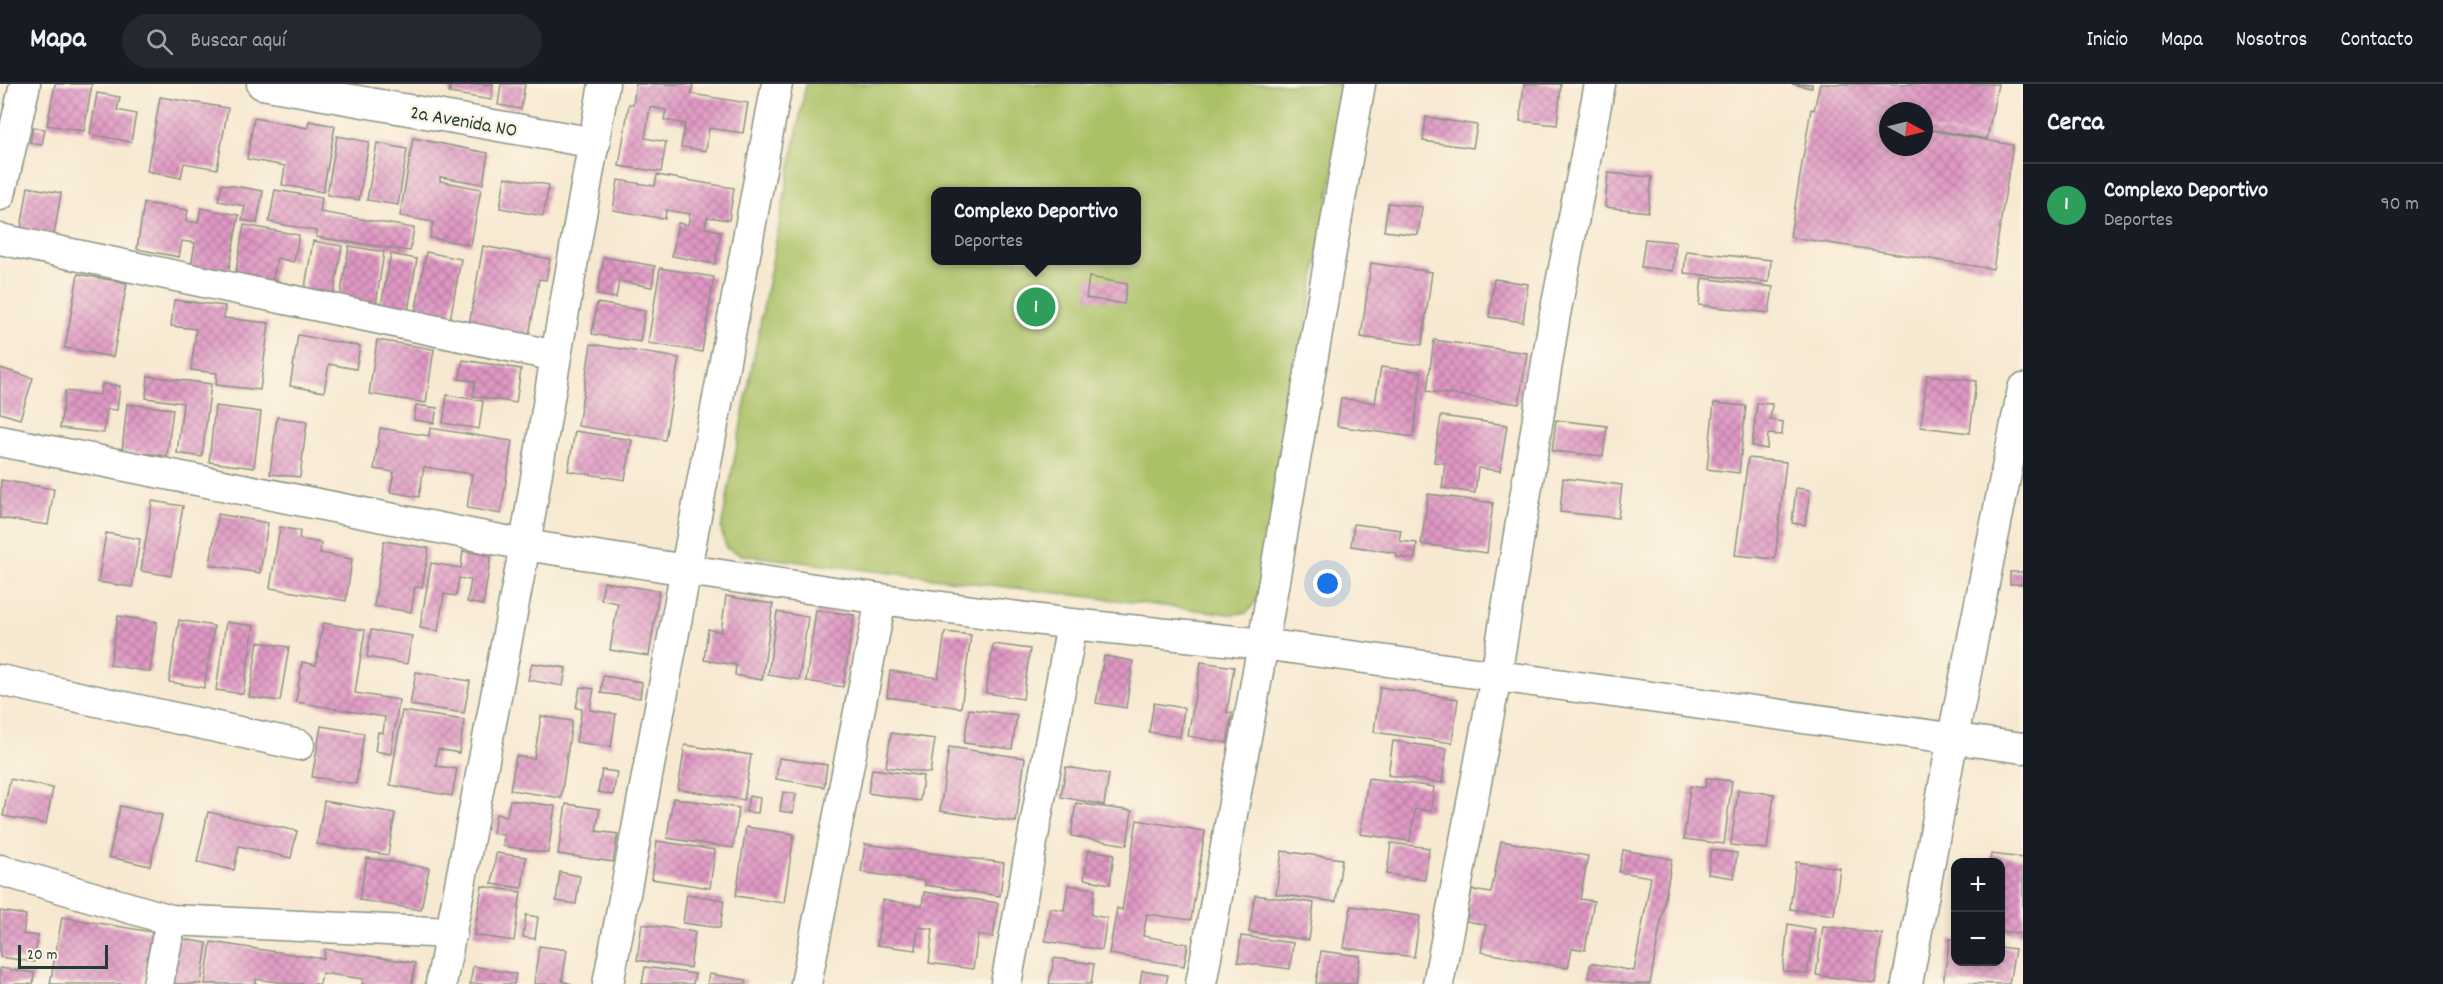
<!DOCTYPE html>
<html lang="es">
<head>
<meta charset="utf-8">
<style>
  body { margin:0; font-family:Dekko,sans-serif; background:#242831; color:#f1f3f6 }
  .controls { position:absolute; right:18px; bottom:18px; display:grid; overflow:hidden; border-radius:12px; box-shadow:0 3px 9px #0003 }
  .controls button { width:54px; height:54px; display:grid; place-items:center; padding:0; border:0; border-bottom:2px solid #363941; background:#171b24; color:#f1f3f6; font:30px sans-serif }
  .compass { position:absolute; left:1879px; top:18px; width:54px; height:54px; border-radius:50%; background:#171b24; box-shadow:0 3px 9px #0003; rotate:97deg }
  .scale { position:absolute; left:18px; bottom:15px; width:90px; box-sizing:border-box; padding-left:6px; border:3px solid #1f3d34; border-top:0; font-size:16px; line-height:21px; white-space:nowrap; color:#1f3d34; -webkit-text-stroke:4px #fcf5e5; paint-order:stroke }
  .you { position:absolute; left:1328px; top:500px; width:21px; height:21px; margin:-15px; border:4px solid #fff; border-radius:50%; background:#1a73e8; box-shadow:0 0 0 9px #1a73e833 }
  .badge { display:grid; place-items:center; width:39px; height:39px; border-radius:50%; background:#d93025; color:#fff; font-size:20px; font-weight:700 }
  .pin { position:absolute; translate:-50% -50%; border:3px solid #fff; box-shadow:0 2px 6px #0006 }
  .popup { position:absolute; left:931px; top:103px; width:210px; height:78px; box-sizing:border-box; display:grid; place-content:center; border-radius:12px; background:#171b24; filter:drop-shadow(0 2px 4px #0005); font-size:20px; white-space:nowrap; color:#9ea1a6 }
  .popup b { font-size:22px; color:#f1f3f6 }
  .popup::after { content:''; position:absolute; left:50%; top:100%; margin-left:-12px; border:12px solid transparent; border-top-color:#171b24 }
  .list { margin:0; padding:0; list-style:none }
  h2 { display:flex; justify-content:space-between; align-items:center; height:78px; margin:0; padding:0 24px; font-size:26px }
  h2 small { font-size:20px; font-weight:400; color:#9ea1a6 }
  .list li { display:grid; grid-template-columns:39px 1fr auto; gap:18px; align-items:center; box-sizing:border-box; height:84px; padding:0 24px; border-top:2px solid #363941 }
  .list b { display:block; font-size:22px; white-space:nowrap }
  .list p { margin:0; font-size:20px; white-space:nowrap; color:#9ea1a6 }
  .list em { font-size:20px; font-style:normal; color:#9ea1a6 }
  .icon { flex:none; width:33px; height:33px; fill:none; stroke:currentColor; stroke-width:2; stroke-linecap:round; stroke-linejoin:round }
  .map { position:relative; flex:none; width:2023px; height:900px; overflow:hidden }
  header { display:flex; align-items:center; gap:36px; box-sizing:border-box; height:84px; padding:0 30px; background:#171b24; border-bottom:2px solid #363941 }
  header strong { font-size:28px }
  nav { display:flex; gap:33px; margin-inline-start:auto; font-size:21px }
  .search { width:420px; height:54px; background:#242831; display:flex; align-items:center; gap:15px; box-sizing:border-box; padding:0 21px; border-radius:33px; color:#9ea1a6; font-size:22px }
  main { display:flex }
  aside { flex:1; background:#171b24 }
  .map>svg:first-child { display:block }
  .green { fill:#abc166; stroke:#657f4d; stroke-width:1.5; fill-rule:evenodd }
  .building { fill:url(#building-cross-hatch) }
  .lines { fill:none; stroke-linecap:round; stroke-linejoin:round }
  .minor-casing { stroke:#8b9382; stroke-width:33 }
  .minor { stroke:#fff; stroke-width:30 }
  .labels { text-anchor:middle; stroke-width:5; stroke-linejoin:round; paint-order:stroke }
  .street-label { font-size:20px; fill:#1f3d34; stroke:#fcf5e5 }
</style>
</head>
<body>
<header>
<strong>Mapa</strong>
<div class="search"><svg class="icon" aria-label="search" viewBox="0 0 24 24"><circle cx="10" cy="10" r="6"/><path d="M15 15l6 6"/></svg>Buscar aquí</div>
<nav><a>Inicio</a><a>Mapa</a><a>Nosotros</a><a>Contacto</a></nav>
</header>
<main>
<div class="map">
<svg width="2023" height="900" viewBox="0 0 2023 900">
  <defs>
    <pattern id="building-cross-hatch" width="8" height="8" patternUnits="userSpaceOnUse" patternTransform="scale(1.5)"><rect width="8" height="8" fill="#e098c4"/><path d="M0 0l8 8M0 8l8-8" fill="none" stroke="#b57da0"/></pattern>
  </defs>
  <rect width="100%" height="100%" fill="#fcf5e5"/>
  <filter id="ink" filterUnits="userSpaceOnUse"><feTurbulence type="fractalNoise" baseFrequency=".0167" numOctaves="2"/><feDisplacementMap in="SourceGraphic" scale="12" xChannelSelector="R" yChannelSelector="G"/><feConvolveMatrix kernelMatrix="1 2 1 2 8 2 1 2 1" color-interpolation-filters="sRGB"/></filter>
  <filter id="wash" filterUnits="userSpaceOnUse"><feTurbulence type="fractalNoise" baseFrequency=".008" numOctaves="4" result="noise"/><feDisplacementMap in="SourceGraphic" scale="24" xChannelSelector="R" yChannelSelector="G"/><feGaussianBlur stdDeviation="1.35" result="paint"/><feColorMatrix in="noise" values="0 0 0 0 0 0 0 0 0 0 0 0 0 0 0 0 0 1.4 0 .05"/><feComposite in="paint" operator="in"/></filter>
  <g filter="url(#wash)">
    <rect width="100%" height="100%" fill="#f7e9d1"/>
    <path class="green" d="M 806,0 L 1349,0 L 1257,516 L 1247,529 L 1230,530 L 742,471 L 726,464 L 721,445 ZM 936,107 L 1136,107 L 1136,176 L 936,176 Z"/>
    <g id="blocks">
      <path class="building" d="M 55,0 L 92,0 L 84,47 L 47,41 Z
        M 451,0 L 493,0 L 491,16 L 449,9 Z
        M 501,0 L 525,0 L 521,25 L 498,21 Z
        M 636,0 L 693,0 L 691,10 L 748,19 L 743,49 L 709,44 L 706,67 L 681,63 L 685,40 L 664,36 L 666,26 L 650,23 L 645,54 L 666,58 L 661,88 L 619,82 L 629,20 L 633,20 Z
        M 1524,0 L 1561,0 L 1557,41 L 1520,37 Z
        M 1791,0 L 1812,0 L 1812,4 Z
        M 1820,0 L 1998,0 L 1987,55 L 1924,44 L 1924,27 L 1888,27 L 1888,63 L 1924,63 L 1924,45 L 2013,61 L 1993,185 L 1790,153 L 1811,25 L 1814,26 Z
        M 97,9 L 120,13 L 117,26 L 136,30 L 131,58 L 90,50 Z
        M 160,13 L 228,24 L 217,85 L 184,79 L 181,94 L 147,87 Z
        M 1426,33 L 1477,41 L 1473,64 L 1423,57 Z
        M 254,34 L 308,44 L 309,37 L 335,42 L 323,108 L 282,101 L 285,82 L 247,75 Z
        M 33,43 L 45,45 L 42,61 L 30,59 Z
        M 337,52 L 369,58 L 359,116 L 327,111 Z
        M 413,54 L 488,69 L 483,100 L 440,93 L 440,97 L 481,105 L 471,161 L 430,154 L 433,138 L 400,132 Z
        M 377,59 L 407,65 L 398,121 L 367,116 Z
        M 1608,89 L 1652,93 L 1648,128 L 1605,123 Z
        M 657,91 L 734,104 L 729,136 L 707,133 L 705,144 L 721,147 L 715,180 L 672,172 L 678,139 L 688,141 L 690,130 L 666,126 L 665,135 L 613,126 L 618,96 L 655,102 Z
        M 505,93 L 549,101 L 543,132 L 500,124 Z
        M 222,100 L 263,107 L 257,139 L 242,136 L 245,122 L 218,117 Z
        M 28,103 L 61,109 L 54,151 L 21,145 Z
        M 275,106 L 322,114 L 320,128 L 414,144 L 410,167 L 316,153 L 317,147 L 269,138 Z
        M 144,119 L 188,126 L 186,137 L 198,139 L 201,124 L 239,131 L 228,190 L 191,183 L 195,159 L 182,157 L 179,173 L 137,165 Z
        M 1388,119 L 1422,123 L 1418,151 L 1384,147 Z
        M 244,141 L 299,151 L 294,178 L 277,174 L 271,205 L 234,198 Z
        M 1645,155 L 1676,158 L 1673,187 L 1641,183 Z
        M 313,157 L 342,162 L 333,214 L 304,209 Z
        M 349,162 L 384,168 L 376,220 L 340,214 Z
        M 483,162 L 550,175 L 546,196 L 539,195 L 528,258 L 468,247 Z
        M 1686,167 L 1771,176 L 1769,198 L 1684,189 Z
        M 426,168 L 461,175 L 450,236 L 415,231 Z
        M 391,170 L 417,175 L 408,227 L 381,222 Z
        M 604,173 L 655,182 L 652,203 L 619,197 L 616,214 L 597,211 Z
        M 1371,179 L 1432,188 L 1422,261 L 1361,253 Z
        M 660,184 L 714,193 L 702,268 L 648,259 Z
        M 78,190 L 127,199 L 113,273 L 65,264 Z
        M 1089,193 L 1127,200 L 1124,220 L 1086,214 Z
        M 1702,194 L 1773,203 L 1769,229 L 1699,221 Z
        M 1494,195 L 1528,200 L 1523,238 L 1489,233 Z
        M 174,216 L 225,222 L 224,234 L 269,239 L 260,306 L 216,301 L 217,289 L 191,286 L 196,245 L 171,242 Z
        M 597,219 L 645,227 L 640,258 L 592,250 Z
        M 298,251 L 360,262 L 356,285 L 329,280 L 324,308 L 290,302 Z
        M 377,256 L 434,265 L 426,319 L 369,310 Z
        M 1434,256 L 1527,269 L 1519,320 L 1427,307 Z
        M 591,260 L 679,274 L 665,356 L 578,342 Z
        M 463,276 L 521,285 L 516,319 L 473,312 L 475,297 L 459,295 Z
        M 1381,283 L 1422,288 L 1413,353 L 1337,342 L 1341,314 L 1375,319 Z
        M 0,284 L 33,294 L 20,335 L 0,329 Z
        M 1927,291 L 1976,297 L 1970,349 L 1921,343 Z
        M 148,292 L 211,300 L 202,373 L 177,369 L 183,319 L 146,314 Z
        M 102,300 L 120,302 L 117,326 L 107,325 L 104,349 L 60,344 L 65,307 L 100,311 Z
        M 447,311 L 483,317 L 479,345 L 443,339 Z
        M 1714,319 L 1746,322 L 1739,389 L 1707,385 Z
        M 1757,319 L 1772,320 L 1770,336 L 1783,338 L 1782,351 L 1768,350 L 1767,365 L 1752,362 Z
        M 127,320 L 173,325 L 167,372 L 122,367 Z
        M 416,321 L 437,324 L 434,339 L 414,336 Z
        M 215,322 L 261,328 L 254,384 L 209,378 Z
        M 1441,332 L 1507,341 L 1500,387 L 1478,384 L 1475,409 L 1442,404 L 1445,379 L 1434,378 Z
        M 277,333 L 307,337 L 300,393 L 270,390 Z
        M 1556,336 L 1607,342 L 1603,372 L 1552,367 Z
        M 380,344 L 429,352 L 430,344 L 512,357 L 501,430 L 467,424 L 472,390 L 424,383 L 419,413 L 390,408 L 394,388 L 374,385 Z
        M 575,347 L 632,356 L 625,396 L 568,387 Z
        M 1748,374 L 1786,378 L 1775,475 L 1735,471 Z
        M 1563,394 L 1622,401 L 1618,434 L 1560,428 Z
        M 1,396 L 54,405 L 48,441 L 0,434 Z
        M 1796,404 L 1810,406 L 1805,441 L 1792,439 Z
        M 1428,410 L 1493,419 L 1487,469 L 1421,460 Z
        M 152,417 L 183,422 L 171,492 L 141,487 Z
        M 218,430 L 268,439 L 260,489 L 210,481 Z
        M 1354,440 L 1401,446 L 1399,457 L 1417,459 L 1415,475 L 1397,473 L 1397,469 L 1351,462 Z
        M 280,443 L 300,447 L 299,455 L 321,459 L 320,469 L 352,475 L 346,517 L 270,504 Z
        M 106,449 L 140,455 L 132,503 L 98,498 Z
        M 384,457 L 429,464 L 422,503 L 415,503 L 411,528 L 374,522 Z
        M 463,467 L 491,472 L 483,521 L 467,518 L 471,496 L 459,494 L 456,512 L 444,510 L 438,547 L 420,544 L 431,479 L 461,484 Z
        M 2010,488 L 2023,488 L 2023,500 L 2010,500 Z
        M 604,498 L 659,507 L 649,572 L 610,566 L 618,519 L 601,516 Z
        M 726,512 L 773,520 L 762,596 L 735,591 L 736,581 L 704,576 L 708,545 L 721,548 Z
        M 816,526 L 854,531 L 843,603 L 806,597 Z
        M 777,528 L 808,533 L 799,596 L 768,591 Z
        M 118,532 L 157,538 L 150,588 L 110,581 Z
        M 179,536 L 214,542 L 204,604 L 169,598 Z
        M 226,538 L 254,542 L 243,610 L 216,606 Z
        M 323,539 L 365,546 L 355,609 L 399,616 L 391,670 L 375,667 L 378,648 L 383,649 L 385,633 L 296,618 L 302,578 L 316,581 Z
        M 371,546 L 412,552 L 407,580 L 367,573 Z
        M 945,548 L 971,551 L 961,624 L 887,613 L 890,587 L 938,594 Z
        M 258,558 L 289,563 L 280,617 L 249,613 Z
        M 993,560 L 1030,565 L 1023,615 L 986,609 Z
        M 1104,572 L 1133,577 L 1126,624 L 1096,619 Z
        M 1201,578 L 1234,583 L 1227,628 L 1232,629 L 1227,659 L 1188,652 Z
        M 532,579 L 566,584 L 563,602 L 528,596 Z
        M 416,588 L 470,597 L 464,629 L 410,621 Z
        M 603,592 L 642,598 L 640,614 L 601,609 Z
        M 580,603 L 594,605 L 590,626 L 616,630 L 611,663 L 576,658 L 582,625 L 576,624 Z
        M 1380,603 L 1458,615 L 1452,659 L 1374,648 Z
        M 1154,619 L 1184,624 L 1180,653 L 1149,648 Z
        M 969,625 L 1017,631 L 1012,665 L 964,659 Z
        M 402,627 L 464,636 L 459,669 L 438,665 L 436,682 L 457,685 L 452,712 L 390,701 Z
        M 541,632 L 572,637 L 561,714 L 510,706 L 516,672 L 534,675 Z
        M 321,642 L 364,649 L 356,700 L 312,693 Z
        M 891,649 L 935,655 L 930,689 L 886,683 Z
        M 1393,657 L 1447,665 L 1442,699 L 1388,691 Z
        M 685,661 L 751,671 L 744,716 L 678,705 Z
        M 949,663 L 1025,674 L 1016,738 L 940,727 Z
        M 779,674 L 827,681 L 824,703 L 776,695 Z
        M 1066,683 L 1109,690 L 1104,721 L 1061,713 Z
        M 872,685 L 923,692 L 920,717 L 868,709 Z
        M 602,686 L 617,688 L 613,711 L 598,708 Z
        M 1368,694 L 1434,703 L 1431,727 L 1415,725 L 1410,757 L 1360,750 Z
        M 1706,694 L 1732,697 L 1724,760 L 1684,755 L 1690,702 L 1705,704 Z
        M 10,695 L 53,704 L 46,740 L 3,732 Z
        M 1738,706 L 1774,710 L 1767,765 L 1731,761 Z
        M 783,708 L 796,710 L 793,729 L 780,727 Z
        M 749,712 L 760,714 L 758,729 L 746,728 Z
        M 673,714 L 739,724 L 733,764 L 667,754 Z
        M 510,716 L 555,722 L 548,769 L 503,762 L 504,751 L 493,749 L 496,730 L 507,732 Z
        M 324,717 L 395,729 L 388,771 L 317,760 Z
        M 1076,719 L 1132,727 L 1127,761 L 1071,752 Z
        M 566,720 L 600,725 L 596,747 L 618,750 L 613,778 L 558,770 Z
        M 120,722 L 162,731 L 150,782 L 109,773 Z
        M 208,728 L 297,747 L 291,774 L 239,762 L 234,786 L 197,778 Z
        M 1137,736 L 1205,747 L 1191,836 L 1147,830 L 1143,852 L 1188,860 L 1184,882 L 1109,870 L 1117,824 L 1122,826 Z
        M 746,743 L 794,750 L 784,819 L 736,812 Z
        M 657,757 L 715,766 L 710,804 L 652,795 Z
        M 1501,757 L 1588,772 L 1580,815 L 1594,817 L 1585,866 L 1572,864 L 1568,884 L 1481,868 L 1486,841 L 1466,837 L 1472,806 L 1491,809 Z
        M 1391,759 L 1429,764 L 1425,796 L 1387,790 Z
        M 865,760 L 1004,779 L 1000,812 L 925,801 L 925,797 L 861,788 Z
        M 1089,766 L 1114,770 L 1110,800 L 1084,795 Z
        M 1623,766 L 1672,775 L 1650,900 L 1629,900 L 1588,893 L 1591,879 L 1634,887 L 1651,793 L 1619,788 Z
        M 1711,766 L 1737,769 L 1734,794 L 1708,790 Z
        M 1282,767 L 1342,775 L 1336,818 L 1276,810 Z
        M 496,769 L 526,773 L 522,804 L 492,800 Z
        M 1991,770 L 2023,774 L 2023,850 L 2000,847 L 2000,778 L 1990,778 Z
        M 367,774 L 429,784 L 421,826 L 359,816 Z
        M 1796,778 L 1840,784 L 1834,831 L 1790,825 Z
        M 560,788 L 580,792 L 576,820 L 556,817 Z
        M 1068,801 L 1095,805 L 1091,831 L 1107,834 L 1102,866 L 1045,857 L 1050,824 L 1064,826 Z
        M 482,802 L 521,808 L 514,857 L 474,851 Z
        M 924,808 L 998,819 L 993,853 L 978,851 L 973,885 L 929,879 L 933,845 L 918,843 L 916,866 L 877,861 L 883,816 L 922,822 Z
        M 687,810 L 724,816 L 720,844 L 683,839 Z
        M 1255,811 L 1314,819 L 1309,856 L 1249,848 Z
        M 1351,822 L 1420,832 L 1414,873 L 1344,864 Z
        M 0,827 L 26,831 L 23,850 L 38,852 L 34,878 L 0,873 Z
        M 526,831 L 538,833 L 535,855 L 523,853 Z
        M 62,833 L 152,848 L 143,900 L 50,900 Z
        M 642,840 L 695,848 L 690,884 L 637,876 Z
        M 1788,840 L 1815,845 L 1807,890 L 1783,887 Z
        M 1823,842 L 1882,850 L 1875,899 L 1816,891 Z
        M 1241,852 L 1293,859 L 1290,885 L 1238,878 Z
        M 177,854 L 207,859 L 201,900 L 170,900 Z
        M 1950,855 L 1956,856 L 1956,878 L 2000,878 L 2000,863 L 2015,865 L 2009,900 L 1943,899 Z
        M 211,858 L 324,875 L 325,865 L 415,879 L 412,900 L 362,900 L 363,895 L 322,889 L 320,900 L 292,900 L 256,895 L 256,900 L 205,900 Z
        M 539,862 L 567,866 L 562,897 L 572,900 L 534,900 Z
        M 1321,867 L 1360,872 L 1356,900 L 1316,899 Z
        M 1054,874 L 1094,880 L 1091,900 L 1049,900 Z
        M 473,882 L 516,890 L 514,900 L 470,900 Z
        M 645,883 L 695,890 L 693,900 L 642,900 Z
        M 0,884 L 34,889 L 33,900 L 0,900 Z
        M 1142,887 L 1168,891 L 1166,900 L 1140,900 Z
        M 709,890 L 746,896 L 746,900 L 707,900 Z"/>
    </g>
  </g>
  <g filter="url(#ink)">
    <use href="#blocks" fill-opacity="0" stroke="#8b9382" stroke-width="1.5"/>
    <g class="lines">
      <g class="minor-casing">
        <path id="minor" d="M 262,0 L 595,59
          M 0,111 L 25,0
          M 0,155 L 556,272
          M 0,357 L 525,461 L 687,486 L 881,515 L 1072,540 L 1263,560 L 2023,664
          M 0,596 L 299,661
          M 0,786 L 171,836 L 452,849
          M 158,900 L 171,836
          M 441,900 L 525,461 L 556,272 L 604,0
          M 608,900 L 777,0
          M 806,900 L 881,515
          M 1006,900 L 1072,540
          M 1201,900 L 1263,560 L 1360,0
          M 1438,900 L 1496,592 L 1555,230 L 1600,0
          M 1907,900 L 1953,653 L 2023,305"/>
      </g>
      <use href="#minor" class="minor"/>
    </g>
  </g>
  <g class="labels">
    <g class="street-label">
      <text transform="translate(464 36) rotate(10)" y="7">2a Avenida NO</text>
    </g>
  </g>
</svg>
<div class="controls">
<button>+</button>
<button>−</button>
</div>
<svg class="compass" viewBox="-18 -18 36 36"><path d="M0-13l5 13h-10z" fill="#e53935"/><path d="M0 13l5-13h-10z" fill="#9ea1a6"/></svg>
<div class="scale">20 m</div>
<div class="you"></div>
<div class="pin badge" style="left:1036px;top:223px;background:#2e9e5b">1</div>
<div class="popup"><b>Complexo Deportivo</b>Deportes</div>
</div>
<aside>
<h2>Cerca<small></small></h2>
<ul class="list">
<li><span class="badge" style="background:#2e9e5b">1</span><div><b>Complexo Deportivo</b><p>Deportes</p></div><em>90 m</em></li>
</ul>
</aside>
</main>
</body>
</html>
